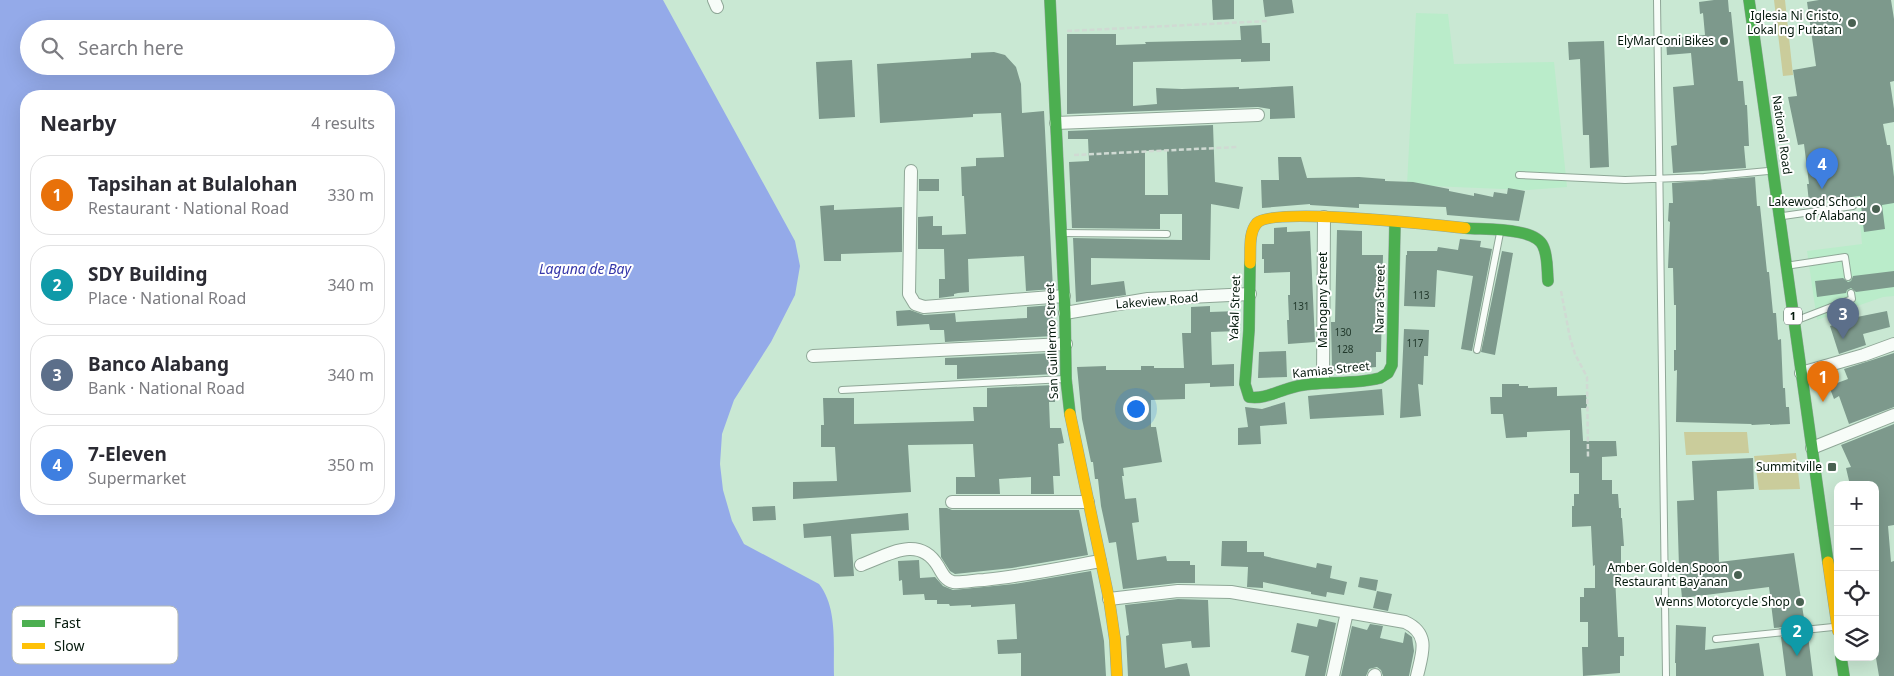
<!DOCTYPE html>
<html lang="en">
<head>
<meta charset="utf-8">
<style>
  body { margin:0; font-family:"Noto Sans",sans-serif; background:#f7f7f7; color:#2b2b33 }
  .controls { position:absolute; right:15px; bottom:15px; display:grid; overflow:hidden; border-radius:10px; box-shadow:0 5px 20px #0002 }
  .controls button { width:45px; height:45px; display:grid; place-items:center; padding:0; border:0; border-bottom:1px solid #e1e1e2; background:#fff; color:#2b2b33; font:25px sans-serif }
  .you { position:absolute; left:1135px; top:408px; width:18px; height:18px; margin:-12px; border:4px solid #fff; border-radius:50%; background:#1a73e8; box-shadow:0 0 0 8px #1a73e833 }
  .badge { display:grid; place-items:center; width:32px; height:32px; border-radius:50%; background:#496152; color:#fff; font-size:16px; font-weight:700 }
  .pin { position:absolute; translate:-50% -41px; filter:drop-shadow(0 1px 2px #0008) }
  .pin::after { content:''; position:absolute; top:26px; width:18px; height:15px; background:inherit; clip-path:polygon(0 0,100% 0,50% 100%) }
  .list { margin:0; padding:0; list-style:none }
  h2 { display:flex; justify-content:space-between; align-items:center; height:65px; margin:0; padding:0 20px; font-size:21px }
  h2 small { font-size:16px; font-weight:400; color:#7c7c81 }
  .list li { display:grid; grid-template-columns:32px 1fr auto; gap:15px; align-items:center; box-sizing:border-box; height:80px; margin:0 10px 10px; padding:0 10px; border:1px solid #e1e1e2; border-radius:20px }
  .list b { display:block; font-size:19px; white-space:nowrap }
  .list p { margin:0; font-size:16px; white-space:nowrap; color:#7c7c81 }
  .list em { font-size:16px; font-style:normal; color:#7c7c81 }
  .icon { flex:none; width:28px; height:28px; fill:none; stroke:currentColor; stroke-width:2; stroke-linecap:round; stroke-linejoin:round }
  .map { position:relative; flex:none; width:1894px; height:676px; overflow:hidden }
  .search { position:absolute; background:#fff; box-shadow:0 5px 20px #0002; left:20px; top:20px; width:375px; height:55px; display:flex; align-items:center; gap:12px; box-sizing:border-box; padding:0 18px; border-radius:28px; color:#7c7c81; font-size:19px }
  .panel { position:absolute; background:#fff; box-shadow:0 5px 20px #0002; left:20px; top:90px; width:375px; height:425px; border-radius:20px }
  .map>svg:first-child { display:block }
  .built { fill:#baecca }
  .green { fill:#cacc9b }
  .water { fill:#94aae9; fill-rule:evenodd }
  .building { fill:#7d998c; fill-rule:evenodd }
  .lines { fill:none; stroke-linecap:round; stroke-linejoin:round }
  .lane-casing { stroke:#8fa797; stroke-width:8 }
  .street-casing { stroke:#8fa797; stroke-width:14 }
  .fast-casing { stroke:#8fa797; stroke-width:12 }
  .slow-casing { stroke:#8fa797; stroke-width:12 }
  .path { stroke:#d0dad3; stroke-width:2.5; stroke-dasharray:5 2.5; stroke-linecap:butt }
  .lane { stroke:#f7fcf8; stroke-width:6 }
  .street { stroke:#f7fcf8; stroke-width:12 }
  .fast { stroke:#4caf50; stroke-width:11 }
  .slow { stroke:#ffc107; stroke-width:11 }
  .poi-dot { fill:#496152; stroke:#fff; stroke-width:2 }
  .labels { text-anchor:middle; stroke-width:4; stroke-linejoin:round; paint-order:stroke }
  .number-label { font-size:10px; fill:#22392c }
  .shield { fill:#fff; stroke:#4f5e55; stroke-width:1 }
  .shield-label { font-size:11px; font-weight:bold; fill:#04190c }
  .poi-label { font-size:12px; fill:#04190c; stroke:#fff; text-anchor:end }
  .street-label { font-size:12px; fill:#04190c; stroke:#fff }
  .water-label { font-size:14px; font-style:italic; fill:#3637aa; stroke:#fff }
  .key { fill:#fff; stroke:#b4bab6; stroke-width:1 }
  .key-label { font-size:14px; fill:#04190c }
</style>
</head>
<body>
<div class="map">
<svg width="1894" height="676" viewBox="0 0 1894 676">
  <rect width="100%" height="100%" fill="#c9e8d3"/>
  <path class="built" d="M 1416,13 L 1448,14 L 1454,64 L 1554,62 L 1567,187 L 1528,190 L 1407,185 Z
    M 1894,170 L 1894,296 L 1883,297 L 1817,320 L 1807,251 L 1862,244 L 1856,175 Z"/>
  <path class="green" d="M 1774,0 L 1785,0 L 1793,75 L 1783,76 Z
    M 1684,432 L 1747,432 L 1749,453 L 1686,455 Z
    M 1796,453 L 1800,489 L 1759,490 L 1754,456 Z"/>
  <path class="water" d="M 0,0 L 663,0 L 795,241 L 800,266 L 795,295 L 771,342 L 734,400 L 722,434 L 720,464 L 723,490 L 732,521 L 744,544 L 819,584 C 838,608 833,646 834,676 L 0,676 ZM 29,29 L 386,29 L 386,66 L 29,66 ZM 26,96 L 389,96 L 389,509 L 26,509 Z"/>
  <path class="building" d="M 1212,0 L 1234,0 L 1234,19 L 1213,20 Z
    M 1263,0 L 1292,0 L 1294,13 L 1265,17 Z
    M 1714,0 L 1728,0 L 1729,12 L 1731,12 L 1738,81 L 1743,81 L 1745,105 L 1747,105 L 1749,146 L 1744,146 L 1746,168 L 1673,173 L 1671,146 L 1677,145 L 1673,87 L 1694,85 L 1691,53 L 1667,55 L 1666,39 L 1705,35 L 1703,13 L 1700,14 L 1699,2 Z
    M 1819,0 L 1891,0 L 1894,19 L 1894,81 L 1890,82 L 1894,109 L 1894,122 L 1883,124 L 1887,145 L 1890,145 L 1894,177 L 1894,203 L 1882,205 L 1885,229 L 1864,232 L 1860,196 L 1809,202 L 1807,184 L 1809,184 L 1804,144 L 1798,145 L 1788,97 L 1797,96 L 1793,70 L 1816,66 L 1807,2 Z
    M 1261,25 L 1262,43 L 1270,43 L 1270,61 L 1241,62 L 1241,59 L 1133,62 L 1133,106 L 1157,104 L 1156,88 L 1182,89 L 1239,87 L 1239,89 L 1293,86 L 1295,118 L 1270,119 L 1270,109 L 1258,107 L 1067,114 L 1067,34 L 1116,34 L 1116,45 L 1146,44 L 1145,42 L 1241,40 L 1240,26 Z
    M 1604,41 L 1609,167 L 1590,168 L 1589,135 L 1583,135 L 1580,59 L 1569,60 L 1568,42 Z
    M 994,52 L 1005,55 L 1016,67 L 1021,84 L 1022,113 L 1044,111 L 1053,289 L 1026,291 L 1024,256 L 968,259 L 969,292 L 958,293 L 954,294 L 954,296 L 939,298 L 939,279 L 945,279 L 944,249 L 918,249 L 918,217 L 933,216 L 933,226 L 942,226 L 942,235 L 966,234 L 964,196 L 962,196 L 961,167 L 976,166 L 976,158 L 1004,157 L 1001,113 L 973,114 L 973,117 L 880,123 L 877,64 L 971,58 L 971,53 Z
    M 852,60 L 855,117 L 819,119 L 816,62 Z
    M 1213,125 L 1215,182 L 1243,187 L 1239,209 L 1211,204 L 1210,260 L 1091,258 L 1091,285 L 1124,281 L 1126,295 L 1076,302 L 1073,238 L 1182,240 L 1182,214 L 1160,214 L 1160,229 L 1072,228 L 1069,162 L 1089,161 L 1088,139 L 1068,139 L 1068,131 ZM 1167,150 L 1168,195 L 1145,195 L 1145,151 Z
    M 1278,157 L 1301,157 L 1307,178 L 1359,177 L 1385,179 L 1385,181 L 1413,182 L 1449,189 L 1449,191 L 1474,196 L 1474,193 L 1493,197 L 1494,192 L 1507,194 L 1508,188 L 1525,191 L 1519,221 L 1447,215 L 1446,207 L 1359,204 L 1359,208 L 1310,205 L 1310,204 L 1262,208 L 1261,180 L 1279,180 Z
    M 1755,177 L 1757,206 L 1760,206 L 1767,272 L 1769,272 L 1773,313 L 1776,313 L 1778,340 L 1781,339 L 1783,388 L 1785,388 L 1786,407 L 1789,407 L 1790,424 L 1770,425 L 1770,424 L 1752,425 L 1751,424 L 1676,422 L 1677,370 L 1674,371 L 1674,350 L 1676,350 L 1676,305 L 1674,305 L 1673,268 L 1668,268 L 1670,222 L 1668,221 L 1669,203 L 1673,203 L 1672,183 Z
    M 919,179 L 939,179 L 939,191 L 919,191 Z
    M 834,205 L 834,210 L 902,207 L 902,252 L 841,254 L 841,261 L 824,261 L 820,206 Z
    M 1287,227 L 1287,232 L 1310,231 L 1315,342 L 1288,344 L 1287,320 L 1289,320 L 1288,295 L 1290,295 L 1290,272 L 1264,273 L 1264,259 L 1262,259 L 1262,244 L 1274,244 L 1274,228 Z
    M 1337,230 L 1362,231 L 1362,255 L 1383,255 L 1381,352 L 1376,352 L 1376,367 L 1332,371 L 1331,322 L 1335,322 Z
    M 1460,239 L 1481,241 L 1480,247 L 1492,249 L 1472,351 L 1461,349 L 1473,276 L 1437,270 L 1435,307 L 1404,306 L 1406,255 L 1407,255 L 1407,251 L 1437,251 L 1438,247 L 1458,250 Z
    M 1502,251 L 1513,253 L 1495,355 L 1481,352 Z
    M 1894,271 L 1894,287 L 1856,292 L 1851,288 L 1847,290 L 1846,293 L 1817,297 L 1815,281 L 1843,278 L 1848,282 L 1851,281 L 1853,276 Z
    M 1053,305 L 1054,336 L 945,342 L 944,330 L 930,330 L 929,324 L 897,326 L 896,311 L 910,310 L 924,315 L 955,313 L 956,322 L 1027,318 L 1027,307 Z
    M 1210,306 L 1210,312 L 1238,311 L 1238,331 L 1211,332 L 1212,365 L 1234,364 L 1234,386 L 1210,387 L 1210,383 L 1185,384 L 1185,399 L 1151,400 L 1151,427 L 1156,427 L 1162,462 L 1123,468 L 1124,476 L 1122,476 L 1125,499 L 1136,498 L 1139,522 L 1132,523 L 1137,560 L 1166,556 L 1167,561 L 1190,561 L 1190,565 L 1195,565 L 1195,583 L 1177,583 L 1123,589 L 1116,542 L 1109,543 L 1101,506 L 1098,479 L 1095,479 L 1093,462 L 1091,462 L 1082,419 L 1077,367 L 1106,366 L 1106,370 L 1141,370 L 1141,366 L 1154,366 L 1154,368 L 1184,368 L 1182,333 L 1191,333 L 1191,307 Z
    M 1887,311 L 1890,327 L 1863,334 L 1866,345 L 1839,354 L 1830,326 L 1857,317 Z
    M 1404,329 L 1429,330 L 1428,356 L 1424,356 L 1423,385 L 1418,384 L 1421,416 L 1400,418 Z
    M 1286,351 L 1287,377 L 1258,378 L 1259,352 Z
    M 1054,353 L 1055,374 L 957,379 L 957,365 L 945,365 L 945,358 Z
    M 1894,353 L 1894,407 L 1849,424 L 1839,396 L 1834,399 L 1829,386 L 1848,379 L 1844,369 Z
    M 1502,384 L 1519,384 L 1519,386 L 1528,386 L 1528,388 L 1557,387 L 1557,396 L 1586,395 L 1587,408 L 1581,408 L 1583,441 L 1616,441 L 1617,456 L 1602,457 L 1602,480 L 1612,480 L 1612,494 L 1618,494 L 1619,508 L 1621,508 L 1621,518 L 1622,518 L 1624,546 L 1621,546 L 1621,576 L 1615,576 L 1618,637 L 1624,637 L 1624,656 L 1620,656 L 1620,673 L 1583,676 L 1582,647 L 1588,647 L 1588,622 L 1580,622 L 1580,597 L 1584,597 L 1584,588 L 1595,588 L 1595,565 L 1593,566 L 1591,526 L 1572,527 L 1572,506 L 1574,506 L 1574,494 L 1579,494 L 1579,473 L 1570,473 L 1570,430 L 1527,432 L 1527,437 L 1506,438 L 1503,414 L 1491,414 L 1490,397 L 1502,397 Z
    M 1054,385 L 1055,402 L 1049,402 L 1050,428 L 1061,428 L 1064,443 L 1058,444 L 1060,476 L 1053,476 L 1054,494 L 1031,494 L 1031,477 L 999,479 L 1000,494 L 956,494 L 956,477 L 975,477 L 973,444 L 908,445 L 911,492 L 793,499 L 793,482 L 837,481 L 835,447 L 821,447 L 821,425 L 824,425 L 823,398 L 854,398 L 854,424 L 974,421 L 973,407 L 987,407 L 987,388 Z
    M 1382,389 L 1384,415 L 1310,419 L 1308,396 Z
    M 1285,402 L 1287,424 L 1260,426 L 1261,444 L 1238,445 L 1238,428 L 1248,427 L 1245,407 L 1262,409 Z
    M 1894,424 L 1894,525 L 1888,526 L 1891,562 L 1894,561 L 1894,676 L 1879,676 L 1875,652 L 1875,485 L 1850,485 L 1846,468 L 1851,467 L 1841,445 Z
    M 1753,458 L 1754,489 L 1717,491 L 1719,562 L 1794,553 L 1805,625 L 1774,628 L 1769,587 L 1682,598 L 1679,567 L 1677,501 L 1694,500 L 1692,461 Z
    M 775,506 L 776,520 L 753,521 L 752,507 Z
    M 939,508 L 947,508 L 952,510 L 1079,510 L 1088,555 L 1012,568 L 955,574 L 950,571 L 941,557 Z
    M 908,513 L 909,530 L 851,534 L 854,576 L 834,577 L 831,536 L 804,538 L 803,524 Z
    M 1222,541 L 1247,541 L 1247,552 L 1264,552 L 1264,556 L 1316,568 L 1317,563 L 1332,566 L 1330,578 L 1347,582 L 1344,595 L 1327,592 L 1326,597 L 1311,594 L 1311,592 L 1263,582 L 1263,588 L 1247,587 L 1248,567 L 1221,566 Z
    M 919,560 L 920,578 L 935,577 L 943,586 L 953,590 L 1014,584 L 1091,571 L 1104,641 L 1106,676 L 1021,676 L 1021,653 L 998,654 L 997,640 L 1017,639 L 1015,604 L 971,607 L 971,605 L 950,606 L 949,604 L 937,604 L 937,600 L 925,600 L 924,594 L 903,595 L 902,580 L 899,581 L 898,561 Z
    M 1360,577 L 1378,580 L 1376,591 L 1358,587 Z
    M 1377,591 L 1392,594 L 1388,611 L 1373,608 Z
    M 1178,599 L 1208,600 L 1210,647 L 1192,648 L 1191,641 L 1162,644 L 1165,668 L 1187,663 L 1190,676 L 1128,676 L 1126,636 L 1129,635 L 1125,605 Z
    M 1319,619 L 1336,623 L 1325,676 L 1305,676 L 1309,656 L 1291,652 L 1297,623 L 1317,627 Z
    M 1370,624 L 1383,626 L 1380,638 L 1403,643 L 1405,632 L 1412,637 L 1414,651 L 1409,676 L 1383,676 L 1381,670 L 1377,667 L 1369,669 L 1366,676 L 1341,676 L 1352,626 L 1367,630 Z
    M 1676,625 L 1706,627 L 1705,650 L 1759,643 L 1764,676 L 1676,676 L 1676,663 L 1675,663 Z
    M 1808,635 L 1813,676 L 1786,676 L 1781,637 Z"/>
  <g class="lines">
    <g class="lane-casing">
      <path id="lane" d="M 1657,0 L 1666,676
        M 1519,175 L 1625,180 L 1704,177 L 1768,171
        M 1783,216 L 1853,206
        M 1062,233 L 1167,234
        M 1792,265 L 1845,257 L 1848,277
        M 1800,319 L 1852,299 L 1851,293
        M 1477,350 L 1500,233
        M 842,390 L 1065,379
        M 1716,639 L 1833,627"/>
    </g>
    <g class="street-casing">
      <path id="street" d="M 714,0 L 717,7
        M 1056,123 L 1258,115
        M 911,171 L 909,294 L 915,304 L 924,307 L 1064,296
        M 1065,313 L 1148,299 L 1250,294
        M 813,356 L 1066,344
        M 1801,373 L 1864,355 L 1894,344
        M 1323,382 L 1324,217
        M 1812,448 L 1894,415
        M 952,502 L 1088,502
        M 861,565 C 888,555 919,534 938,566 C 942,573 945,580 953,582 C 963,583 974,580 984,580 C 1023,576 1062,568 1100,561
        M 1109,599 L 1178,591 L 1231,592 L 1405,622 C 1431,634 1422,654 1417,676
        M 1333,676 L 1347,612
        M 1374,676 L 1375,675"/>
    </g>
    <g class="fast-casing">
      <path id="fast" d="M 1050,0 L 1065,313 L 1066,379 L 1070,414
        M 1749,0 L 1828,562
        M 1465,228 C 1484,230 1535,227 1543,246 C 1548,256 1547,270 1548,281
        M 1250,263 L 1249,330 L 1245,384 L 1249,397 C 1263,399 1274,393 1287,389 C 1317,379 1350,386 1380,378 L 1388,373 L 1392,365 L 1395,222
        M 1841,657 L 1844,676"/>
    </g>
    <g class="slow-casing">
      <path id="slow" d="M 1250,263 C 1251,251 1248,233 1257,223 C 1273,207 1435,225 1465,228
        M 1070,414 L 1109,599 L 1115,640 L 1117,676
        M 1828,562 L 1838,631"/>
    </g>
    <path class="path" d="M 1067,31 L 1267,21
      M 1074,155 L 1237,147
      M 1561,291 L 1570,338 L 1575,354 L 1587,377 L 1588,457"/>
    <use href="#lane" class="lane"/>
    <use href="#street" class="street"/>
    <use href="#fast" class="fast"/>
    <use href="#slow" class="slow"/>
  </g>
  <g class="poi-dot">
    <circle cx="1852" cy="23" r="5"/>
    <circle cx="1724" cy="41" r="5"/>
    <circle cx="1876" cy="209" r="5"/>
    <rect x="1827" y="462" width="10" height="10" rx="2.5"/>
    <circle cx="1738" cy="575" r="5"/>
    <circle cx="1800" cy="602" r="5"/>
  </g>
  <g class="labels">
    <g class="number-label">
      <text x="1421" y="299">113</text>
      <text x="1301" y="310">131</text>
      <text x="1343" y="336">130</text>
      <text x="1415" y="347">117</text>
      <text x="1345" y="353">128</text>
    </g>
    <rect class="shield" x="1784" y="307.5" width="18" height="17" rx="4"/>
    <g class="shield-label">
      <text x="1793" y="320">1</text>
    </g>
    <g class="poi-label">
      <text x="1842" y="20">Iglesia Ni Cristo,<tspan x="1842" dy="14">Lokal ng Putatan</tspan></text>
      <text x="1714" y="45">ElyMarConi Bikes</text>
      <text x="1866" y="206">Lakewood School<tspan x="1866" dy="14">of Alabang</tspan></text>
      <text x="1822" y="471">Summitville</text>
      <text x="1728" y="572">Amber Golden Spoon<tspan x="1728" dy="14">Restaurant Bayanan</tspan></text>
      <text x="1790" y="606">Wenns Motorcycle Shop</text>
    </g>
    <g class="street-label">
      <text transform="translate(1782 135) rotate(82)" y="4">National Road</text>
      <text transform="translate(1380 299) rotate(-89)" y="4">Narra Street</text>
      <text transform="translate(1323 300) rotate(-90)" y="4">Mahogany Street</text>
      <text transform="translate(1157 301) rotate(-5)" y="4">Lakeview Road</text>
      <text transform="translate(1235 308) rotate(-88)" y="4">Yakal Street</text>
      <text transform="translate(1052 341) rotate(-92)" y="4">San Guillermo Street</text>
      <text transform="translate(1331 370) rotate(-6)" y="4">Kamias Street</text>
    </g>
    <g class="water-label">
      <text x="585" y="274">Laguna de Bay</text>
    </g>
  </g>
  <rect x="12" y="606" width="166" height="58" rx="8" class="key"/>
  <rect x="22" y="620" width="23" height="7" fill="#4caf50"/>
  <rect x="22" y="643" width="23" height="6" fill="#ffc107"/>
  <g class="key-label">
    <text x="54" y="628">Fast</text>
    <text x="54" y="651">Slow</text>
  </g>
</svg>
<div class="controls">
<button>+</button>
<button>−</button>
<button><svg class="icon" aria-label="locate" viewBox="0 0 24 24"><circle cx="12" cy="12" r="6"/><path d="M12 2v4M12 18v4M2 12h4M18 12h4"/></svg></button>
<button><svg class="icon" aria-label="layers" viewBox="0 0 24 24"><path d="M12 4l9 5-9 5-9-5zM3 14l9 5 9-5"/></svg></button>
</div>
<div class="you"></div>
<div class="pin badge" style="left:1823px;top:402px;background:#e8710a">1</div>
<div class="pin badge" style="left:1797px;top:656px;background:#0f9aa8">2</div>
<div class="pin badge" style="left:1843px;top:339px;background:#5c6f8a">3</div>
<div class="pin badge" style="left:1822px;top:189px;background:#3f7fe0">4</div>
<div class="search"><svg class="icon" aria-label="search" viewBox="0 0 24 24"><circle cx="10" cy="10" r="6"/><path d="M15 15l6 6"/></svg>Search here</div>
<section class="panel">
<h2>Nearby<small>4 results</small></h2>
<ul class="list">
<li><span class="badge" style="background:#e8710a">1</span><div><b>Tapsihan at Bulalohan</b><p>Restaurant · National Road</p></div><em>330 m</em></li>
<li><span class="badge" style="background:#0f9aa8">2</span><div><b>SDY Building</b><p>Place · National Road</p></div><em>340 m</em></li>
<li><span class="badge" style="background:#5c6f8a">3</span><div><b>Banco Alabang</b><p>Bank · National Road</p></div><em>340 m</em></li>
<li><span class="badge" style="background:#3f7fe0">4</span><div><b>7-Eleven</b><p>Supermarket</p></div><em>350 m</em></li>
</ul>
</section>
</div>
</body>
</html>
